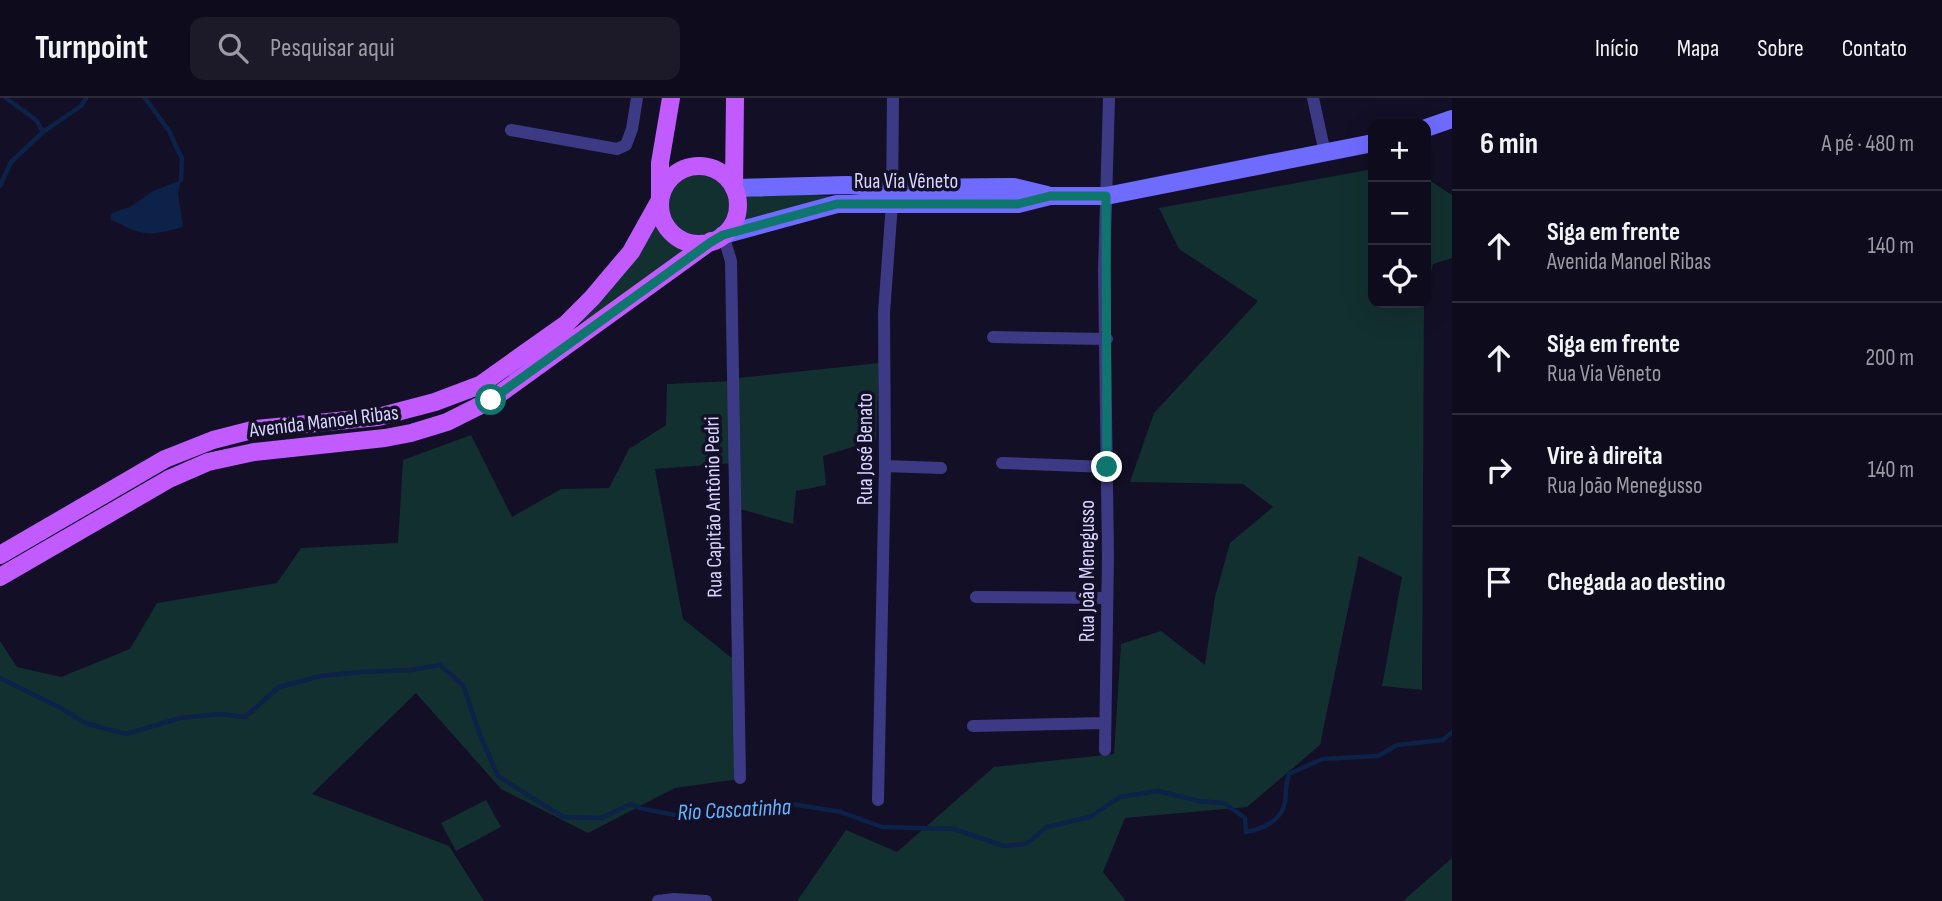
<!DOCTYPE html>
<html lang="pt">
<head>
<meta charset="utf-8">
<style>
  body { margin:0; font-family:"Sofia Sans Condensed",sans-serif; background:#1c1929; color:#f1f3f6 }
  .controls { position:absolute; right:21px; top:21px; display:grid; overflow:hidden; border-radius:14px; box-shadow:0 7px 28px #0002 }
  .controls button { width:63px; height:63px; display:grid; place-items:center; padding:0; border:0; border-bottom:2px solid #2e2b3b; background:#0e0b1c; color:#f1f3f6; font:35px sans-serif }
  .stop { position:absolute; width:21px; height:21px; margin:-16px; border:5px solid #0f766e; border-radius:50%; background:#fff }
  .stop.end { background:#0f766e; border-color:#fff; box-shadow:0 2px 7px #0008 }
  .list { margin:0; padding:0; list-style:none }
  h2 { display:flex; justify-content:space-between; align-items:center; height:91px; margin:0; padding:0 28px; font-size:30px }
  h2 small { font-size:23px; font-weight:400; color:#9b9ba3 }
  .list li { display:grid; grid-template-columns:46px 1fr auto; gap:21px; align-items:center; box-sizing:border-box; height:112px; padding:0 28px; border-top:2px solid #2e2b3b }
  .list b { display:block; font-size:26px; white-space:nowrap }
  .list p { margin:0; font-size:23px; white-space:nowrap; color:#9b9ba3 }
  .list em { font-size:23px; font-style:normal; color:#9b9ba3 }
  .icon { flex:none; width:38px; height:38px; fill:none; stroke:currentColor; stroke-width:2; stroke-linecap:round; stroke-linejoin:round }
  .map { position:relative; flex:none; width:1452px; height:803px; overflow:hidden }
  header { display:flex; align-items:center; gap:42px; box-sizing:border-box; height:98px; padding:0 35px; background:#0e0b1c; border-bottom:2px solid #2e2b3b }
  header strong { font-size:33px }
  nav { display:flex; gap:38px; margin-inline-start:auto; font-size:24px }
  .search { width:490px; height:63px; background:#1c1929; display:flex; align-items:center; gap:18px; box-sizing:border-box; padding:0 24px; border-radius:14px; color:#9b9ba3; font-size:26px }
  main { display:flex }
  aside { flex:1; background:#0e0b1c }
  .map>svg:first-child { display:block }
  .green { fill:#12302f }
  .water { fill:#0c2248 }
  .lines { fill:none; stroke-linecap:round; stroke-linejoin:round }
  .stream { stroke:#0c2248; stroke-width:4.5 }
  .minor { stroke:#3d3a85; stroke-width:12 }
  .secondary { stroke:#6f6bff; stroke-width:18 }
  .primary { stroke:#c25bff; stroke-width:18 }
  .route { stroke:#0f766e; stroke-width:9 }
  .labels { text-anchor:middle; stroke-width:7; stroke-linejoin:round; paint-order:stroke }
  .street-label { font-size:21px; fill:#d9d4ff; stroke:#130f26 }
  .water-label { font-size:23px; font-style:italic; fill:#62b6ff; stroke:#130f26 }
</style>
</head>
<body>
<header>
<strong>Turnpoint</strong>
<div class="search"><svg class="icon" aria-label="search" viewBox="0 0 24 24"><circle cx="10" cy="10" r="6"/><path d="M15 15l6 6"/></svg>Pesquisar aqui</div>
<nav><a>Início</a><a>Mapa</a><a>Sobre</a><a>Contato</a></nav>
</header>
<main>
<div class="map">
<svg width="1452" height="803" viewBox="0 0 1452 803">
  <rect width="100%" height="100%" fill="#130f26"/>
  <path class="green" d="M 1373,71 L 1373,205 L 1424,205 L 1422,592 L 1382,588 L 1402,479 L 1359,458 L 1320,647 L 1247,709 L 1125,720 L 1103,774 L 1126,803 L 797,803 L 846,732 L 897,754 L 994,669 L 1114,656 L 1121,546 L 1161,533 L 1205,567 L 1215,499 L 1230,445 L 1273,409 L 1243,386 L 1130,384 L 1154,315 L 1258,203 L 1179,151 L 1159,110 Z
    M669 107a30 30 0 1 1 60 0a30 30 0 1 1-60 0Z
    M 1426,80 L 1452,97 L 1452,160 L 1433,166 L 1426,192 Z
    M 743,92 L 842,99 L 738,125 Z
    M 656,116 C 662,138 673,144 694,151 L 585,225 L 581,222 Z
    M 879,265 L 876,342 L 823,358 L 826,387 L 796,393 L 793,426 L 740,411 L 738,280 Z
    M 733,283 L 734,365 L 655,371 L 683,521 L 738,565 L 739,681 L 675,690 L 588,735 L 501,691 L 416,595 L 312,696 L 449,748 L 484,803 L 0,803 L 0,543 L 17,569 L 61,579 L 130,551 L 157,505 L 277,485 L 301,450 L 398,445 L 403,362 L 471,337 L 512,419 L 561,391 L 609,390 L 629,351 L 666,327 L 667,286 Z
    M 486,702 L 501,729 L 456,753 L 441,725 Z
    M 1452,760 L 1452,803 L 1403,803 Z"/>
  <path class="water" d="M 181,82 L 178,96 L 183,129 C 146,139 144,138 110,121 L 112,115 L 130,109 L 153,93 Z"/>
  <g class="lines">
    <path class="stream" d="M 145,0 L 169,33 L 182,61 L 181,82
      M 43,34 L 81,8 L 86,0
      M 0,88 L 11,64 L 43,34 L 36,22 L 6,0
      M 0,580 L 61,610 L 85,625 L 126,636 L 180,620 L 220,616 L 245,619 L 279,589 L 320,578 L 361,574 L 411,572 L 440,567 L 463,587 L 480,637 L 498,678 L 563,719 L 602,720 L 630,706 L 643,711 L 681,718 L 724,716 L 761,706 L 792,706 L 841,714 L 882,729 L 954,731 L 1004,748 L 1026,746 L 1047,729 L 1090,719 L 1120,699 L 1158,693 L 1199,703 L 1224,705 L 1245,720 L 1246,734 C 1262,731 1282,723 1285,704 C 1287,693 1284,690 1289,676 L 1322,661 L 1378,658 L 1397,647 L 1443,642 L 1452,634"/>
    <path class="minor" d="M 1313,0 L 1325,55
      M 511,32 L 617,51 L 626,47 L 632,31 L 637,0
      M 723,137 L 731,163 L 740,680
      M 993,239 L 1107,241
      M 1002,365 L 1107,369
      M 885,368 L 941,370
      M 976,499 L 1107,500
      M 973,628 L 1105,625
      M 1105,652 L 1108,458 L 1104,173 L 1109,0
      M 878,702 L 885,368 L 884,215 L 892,105 L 893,0
      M 658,803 L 674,801 L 706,803"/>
    <path class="secondary" d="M 1426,30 L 1452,21
      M 734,90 L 847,87 L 892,90 L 1014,89 L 1047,97
      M 723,137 L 837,106 L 1018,106 L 1050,98 L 1106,98 L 1373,45"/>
    <path class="primary" d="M660 107a39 39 0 1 1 78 0a39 39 0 1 1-78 0Z
      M 734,90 L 735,0
      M 0,457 L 165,361 L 213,342 L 256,331 L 378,319 L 435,304 L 480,287 L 566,226 L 592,200 L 631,154 L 660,102 L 660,65 L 671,0
      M 0,479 L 169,381 L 208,364 L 254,354 L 385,340 L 411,335 L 447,324 L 491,302 L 711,143"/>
  </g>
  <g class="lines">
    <path class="route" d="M 491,302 L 711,144 L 723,137 L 837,106 L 1018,106 L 1050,98 L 1106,98 L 1107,369"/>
  </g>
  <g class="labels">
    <g class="street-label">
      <text x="906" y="90">Rua Via Vêneto</text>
      <text transform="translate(324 323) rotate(-7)" y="7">Avenida Manoel Ribas</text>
      <text transform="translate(865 351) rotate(-90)" y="7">Rua José Benato</text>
      <text transform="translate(713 409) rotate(-91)" y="7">Rua Capitão Antônio Pedri</text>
      <text transform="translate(1087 473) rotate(-90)" y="7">Rua João Menegusso</text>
    </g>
    <g class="water-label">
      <text transform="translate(734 711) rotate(-3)" y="8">Rio Cascatinha</text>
    </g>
  </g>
</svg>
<div class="controls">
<button>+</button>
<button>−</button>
<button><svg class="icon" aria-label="locate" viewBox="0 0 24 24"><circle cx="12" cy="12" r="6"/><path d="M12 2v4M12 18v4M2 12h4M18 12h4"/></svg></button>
</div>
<div class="stop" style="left:491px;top:302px"></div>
<div class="stop end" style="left:1107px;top:369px"></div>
</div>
<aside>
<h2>6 min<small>A pé · 480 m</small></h2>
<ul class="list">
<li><svg class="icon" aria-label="ahead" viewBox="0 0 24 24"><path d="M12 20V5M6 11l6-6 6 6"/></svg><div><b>Siga em frente</b><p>Avenida Manoel Ribas</p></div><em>140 m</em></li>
<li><svg class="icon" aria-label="ahead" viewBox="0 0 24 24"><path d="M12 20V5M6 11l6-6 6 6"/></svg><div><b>Siga em frente</b><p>Rua Via Vêneto</p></div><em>200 m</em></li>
<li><svg class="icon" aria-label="right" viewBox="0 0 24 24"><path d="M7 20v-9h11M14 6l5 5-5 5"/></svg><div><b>Vire à direita</b><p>Rua João Menegusso</p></div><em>140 m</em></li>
<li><svg class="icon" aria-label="arrive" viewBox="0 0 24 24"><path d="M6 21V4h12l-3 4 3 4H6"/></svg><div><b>Chegada ao destino</b></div></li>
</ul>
</aside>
</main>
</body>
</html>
